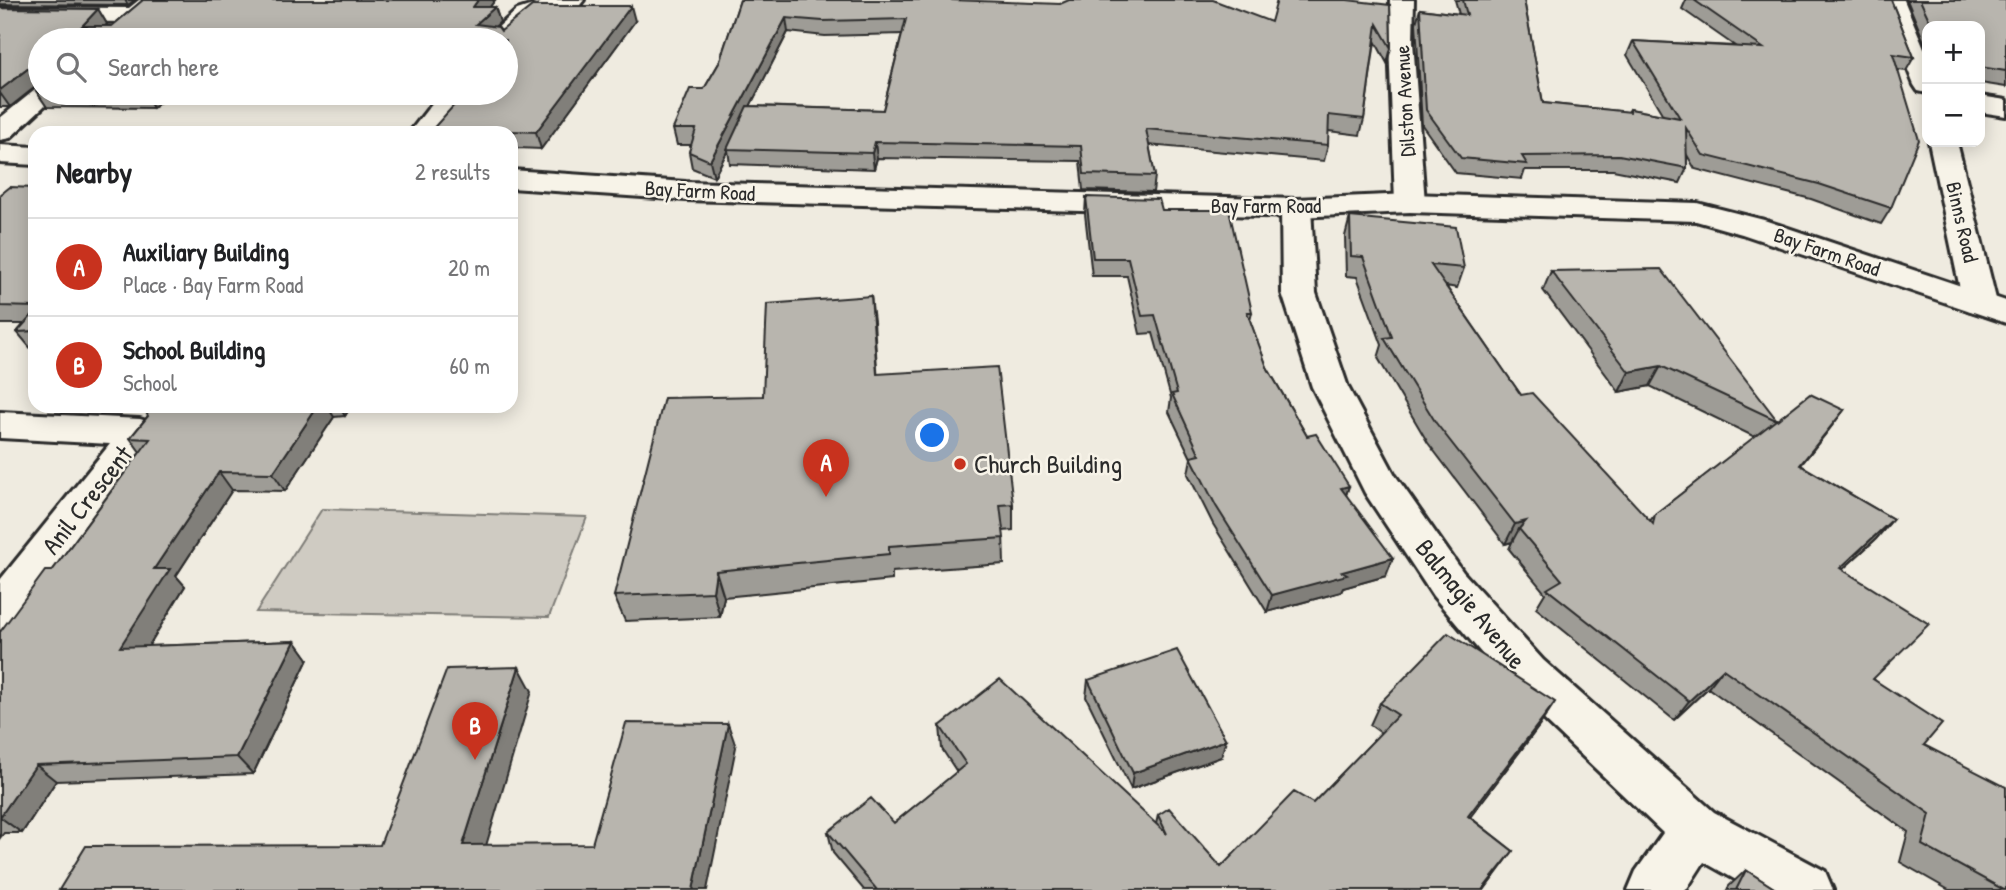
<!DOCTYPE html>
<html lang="en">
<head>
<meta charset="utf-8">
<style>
  body { margin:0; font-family:"Patrick Hand",sans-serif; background:#f2f2f2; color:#202124 }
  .controls { position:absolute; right:21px; top:21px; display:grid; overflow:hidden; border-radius:14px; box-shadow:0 4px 18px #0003 }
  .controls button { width:63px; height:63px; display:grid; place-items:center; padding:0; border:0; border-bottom:2px solid #e0e0e0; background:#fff; color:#202124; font:35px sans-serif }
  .you { position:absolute; left:933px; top:436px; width:24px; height:24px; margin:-18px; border:5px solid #fff; border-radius:50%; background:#1a73e8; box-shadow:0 0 0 10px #1a73e833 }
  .badge { display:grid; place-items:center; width:46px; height:46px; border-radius:50%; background:#c8321e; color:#fff; font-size:23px; font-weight:700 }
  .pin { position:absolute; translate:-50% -58px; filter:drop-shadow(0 2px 4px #0008) }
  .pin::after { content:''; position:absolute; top:37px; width:24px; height:21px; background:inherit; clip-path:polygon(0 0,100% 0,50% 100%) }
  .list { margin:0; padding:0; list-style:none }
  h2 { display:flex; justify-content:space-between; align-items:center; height:91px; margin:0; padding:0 28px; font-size:30px }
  h2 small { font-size:23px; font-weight:400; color:#757577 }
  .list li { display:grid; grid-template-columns:46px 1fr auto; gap:21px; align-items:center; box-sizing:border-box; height:98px; padding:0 28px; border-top:2px solid #e0e0e0 }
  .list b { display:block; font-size:26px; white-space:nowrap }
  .list p { margin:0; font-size:23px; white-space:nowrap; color:#757577 }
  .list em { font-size:23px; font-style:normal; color:#757577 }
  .icon { flex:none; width:38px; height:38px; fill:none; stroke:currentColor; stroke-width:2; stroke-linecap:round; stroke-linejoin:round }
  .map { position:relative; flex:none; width:2006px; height:890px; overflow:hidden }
  .search { position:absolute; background:#fff; box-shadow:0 4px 18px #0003; left:28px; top:28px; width:490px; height:77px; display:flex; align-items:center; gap:18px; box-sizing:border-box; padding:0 24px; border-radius:38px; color:#757577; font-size:26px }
  .panel { position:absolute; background:#fff; box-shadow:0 4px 18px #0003; left:28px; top:126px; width:490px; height:287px; border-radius:21px }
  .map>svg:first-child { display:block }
  .green { fill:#cfcbc2; stroke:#7d7b76; stroke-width:2 }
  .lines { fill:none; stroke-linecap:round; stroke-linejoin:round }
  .minor-casing { stroke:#2b2b2b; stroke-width:6 }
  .tertiary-casing { stroke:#2b2b2b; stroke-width:6 }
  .minor { fill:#f7f3e8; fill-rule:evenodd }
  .tertiary { fill:#f7f3e8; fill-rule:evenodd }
  .wall { fill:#9e9c96; stroke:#2b2b2b; stroke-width:2; fill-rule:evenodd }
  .shaded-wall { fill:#817f7a; stroke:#2b2b2b; stroke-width:2 }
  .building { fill:#b8b5ae; stroke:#2b2b2b; stroke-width:2 }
  .poi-dot { fill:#c8321e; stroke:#f7f3e8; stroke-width:2.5 }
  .labels { text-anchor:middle; stroke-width:5; stroke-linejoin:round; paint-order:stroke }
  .far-street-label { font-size:21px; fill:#2b2b2b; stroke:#f7f3e8 }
  .poi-label { font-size:26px; fill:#2b2b2b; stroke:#f7f3e8; text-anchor:start }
  .street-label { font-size:26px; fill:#2b2b2b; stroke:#f7f3e8 }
</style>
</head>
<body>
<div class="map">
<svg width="2006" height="890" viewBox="0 0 2006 890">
  <rect width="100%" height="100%" fill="#efebe0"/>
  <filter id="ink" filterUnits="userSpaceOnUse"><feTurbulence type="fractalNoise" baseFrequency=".0143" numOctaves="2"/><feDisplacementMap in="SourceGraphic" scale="14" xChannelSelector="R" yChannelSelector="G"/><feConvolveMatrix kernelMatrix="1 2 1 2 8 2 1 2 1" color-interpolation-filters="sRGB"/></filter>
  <g filter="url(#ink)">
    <path class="green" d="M 322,509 L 587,517 L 549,617 L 256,612 Z"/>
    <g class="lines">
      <g class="minor-casing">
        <path id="minor" d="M 139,0 L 165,0 L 143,20 L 135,22 L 0,21 L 0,7 L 129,8 Z
          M 548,0 L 584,0 L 580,5 L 533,20 L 506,44 L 506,40 L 484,40 L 517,10 Z
          M 1390,0 L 1414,0 L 1413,41 L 1425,203 L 1421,209 L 1410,212 L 1399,209 L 1395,203 L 1389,41 Z
          M 1880,0 L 1904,0 L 1927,55 L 1927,93 L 1918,91 L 1914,85 Z
          M 440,93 L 466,93 L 437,133 L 409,133 Z
          M 1980,96 L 2006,100 L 2006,116 L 1980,112 Z
          M 1929,142 L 1957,142 L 1997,303 L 1992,310 L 1980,313 L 1968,310 L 1963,303 Z
          M 1296,199 L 1307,202 L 1311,208 L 1316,293 L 1348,387 L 1395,475 L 1463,572 L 1543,660 L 1714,812 L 1825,871 L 1833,890 L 1754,890 L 1704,862 L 1686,890 L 1628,890 L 1636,871 L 1663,833 L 1511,688 L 1433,596 L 1365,493 L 1312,387 L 1282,293 L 1281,208 L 1285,202 Z
          M 0,412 L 140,419 L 153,423 L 159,432 L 16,625 L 0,630 L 0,580 L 110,444 L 0,438 Z"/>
      </g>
      <g class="tertiary-casing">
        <path id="tertiary" d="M 40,86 L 40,93 L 58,93 L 10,138 L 0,140 L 0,118 Z
          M 0,145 L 35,147 L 35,165 L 0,163 Z
          M 511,170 L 686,182 L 1296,199 L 1410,194 L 1697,203 L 1764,220 L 2006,301 L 2006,323 L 1742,234 L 1696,221 L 1410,212 L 1296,217 L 686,200 L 511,188 Z"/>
      </g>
      <use href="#minor" class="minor"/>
      <use href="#tertiary" class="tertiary"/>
    </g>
    <path class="wall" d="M 0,0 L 135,0 L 128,5 L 0,4 Z
      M 143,0 L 495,0 L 490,7 L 495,7 L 500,22 L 495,27 L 501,31 L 635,21 L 541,149 L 517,148 L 511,158 L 506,93 L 506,40 L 40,40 L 40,93 L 171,93 L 153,108 L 47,107 L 36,91 L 40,87 L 39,84 L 10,107 L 0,107 L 0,8 L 98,9 L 107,24 L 105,26 L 112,26 Z
      M 740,0 L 1271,22 L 1390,5 L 1391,48 L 1387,63 L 1375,41 L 1364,119 L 1360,135 L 1328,131 L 1328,145 L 1324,161 L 1149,145 L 1155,176 L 1153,192 L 1083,190 L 1080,161 L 877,158 L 874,169 L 730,164 L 728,150 L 714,177 L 692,168 L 689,152 L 691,145 L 677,145 L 673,129 L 704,89 L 719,63 ZM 788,32 L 825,36 L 902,34 L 883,110 L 750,106 Z
      M 1455,0 L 1524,0 L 1543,103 L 1628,112 L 1630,109 L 1663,115 L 1627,55 L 1633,41 L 1735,46 L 1682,9 L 1686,0 L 1891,0 L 1914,57 L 1906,71 L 1898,70 L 1891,208 L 1881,224 L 1811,199 L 1695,169 L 1687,155 L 1687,168 L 1680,183 L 1613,170 L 1525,170 L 1522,179 L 1456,173 L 1422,125 L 1416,23 L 1420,9 L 1459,14 Z
      M 1907,0 L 2006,0 L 2006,87 L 1980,83 L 1980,26 L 1927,26 L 1927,49 Z
      M 343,93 L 438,93 L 433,98 L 346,99 Z
      M 35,188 L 35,350 L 32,350 L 17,332 L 24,324 L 0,324 L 0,195 Z
      M 1086,197 L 1162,210 L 1252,312 L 1250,321 L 1267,367 L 1307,436 L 1349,486 L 1346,495 L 1386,576 L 1343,588 L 1341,592 L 1267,612 L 1213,524 L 1188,474 L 1191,458 L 1169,412 L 1171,398 L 1153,333 L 1140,334 L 1127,276 L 1092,276 L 1085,214 Z
      M 1350,217 L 1464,268 L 1457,288 L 1446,286 L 1521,395 L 1650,521 L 1655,514 L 1755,437 L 1650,386 L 1619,392 L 1543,290 L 1551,271 L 1777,420 L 1844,410 L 1801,465 L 1893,519 L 1876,539 L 1843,569 L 1874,679 L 1924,745 L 2006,890 L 1949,890 L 1900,862 L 1908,832 L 1708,688 L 1674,720 L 1536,608 L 1545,593 L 1509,549 L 1512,542 L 1505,544 L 1428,443 L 1378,358 L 1382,345 L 1357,277 L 1346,276 L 1345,236 Z
      M 871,296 L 877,374 L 1013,504 L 1013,530 L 1003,531 L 1004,564 L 892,572 L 892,580 L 724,597 L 720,617 L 625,621 L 614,596 L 763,396 Z
      M 146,406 L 351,406 L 345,416 L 334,417 L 285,491 L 232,490 L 176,576 L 185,586 L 148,646 L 295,641 L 308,659 L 253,774 L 56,781 L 22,833 L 4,833 L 0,838 L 0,632 L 52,571 L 140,452 L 130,438 L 148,416 Z
      M 1088,680 L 1221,757 L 1131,789 L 1086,697 Z
      M 1380,703 L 1540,725 L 1470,817 L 1513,851 L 1484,890 L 864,890 L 833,853 L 828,832 L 894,823 L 957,772 L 942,749 L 940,726 L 1156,824 L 1158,815 L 1221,867 L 1313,803 L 1381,733 L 1370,725 Z
      M 1746,870 L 1777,890 L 1727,890 L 1729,886 Z"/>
    <path class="shaded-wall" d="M 125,0 L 135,0 L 128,5 Z
      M 478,0 L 495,0 L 478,22 L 473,7 Z
      M 631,6 L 635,21 L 541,149 L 536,132 Z
      M 495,7 L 500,22 L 481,40 L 476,24 Z
      M 98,9 L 107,24 L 93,40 L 82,26 Z
      M 786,18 L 788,32 L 714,177 L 710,161 Z
      M 30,67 L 32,74 L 39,84 L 10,107 L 0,93 L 0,90 Z
      M 144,93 L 171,93 L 153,108 Z
      M 431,93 L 438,93 L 433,98 Z
      M 512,131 L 517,148 L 511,158 L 510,133 Z
      M 875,142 L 877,158 L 874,169 L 872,153 Z
      M 871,296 L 874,321 L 879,400 Z
      M 1661,366 L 1650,386 L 1619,392 L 1629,372 Z
      M 318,406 L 327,406 L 334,417 L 285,491 L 273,473 Z
      M 339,406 L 351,406 L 345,416 Z
      M 1844,410 L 1829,430 L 1785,485 L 1800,465 Z
      M 219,472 L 232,490 L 176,576 L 185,586 L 137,665 L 120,647 L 154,569 Z
      M 1349,486 L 1343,504 L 1341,488 Z
      M 1893,519 L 1876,539 L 1823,587 L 1840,568 Z
      M 1526,521 L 1519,529 L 1512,542 L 1505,544 L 1515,524 Z
      M 1393,558 L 1386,576 L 1343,588 L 1341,592 L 1267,612 L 1272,595 L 1342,572 Z
      M 716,571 L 724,597 L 720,617 L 713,592 Z
      M 295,641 L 308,659 L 253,774 L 237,757 Z
      M 519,667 L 532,691 L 480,866 L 463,845 Z
      M 1723,669 L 1708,688 L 1674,720 L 1689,701 Z
      M 1555,702 L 1540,725 L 1455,837 L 1468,816 Z
      M 728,724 L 736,747 L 707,890 L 693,890 Z
      M 1226,740 L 1221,757 L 1131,789 L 1133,773 Z
      M 36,765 L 56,781 L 22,833 L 0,817 Z
      M 1513,851 L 1484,890 L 1482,890 Z"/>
    <path class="building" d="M 143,0 L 478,0 L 473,7 L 495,7 L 476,24 L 498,27 L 501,31 L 532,6 L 631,6 L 536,132 L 512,131 L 510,133 L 429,133 L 465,93 L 506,93 L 506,40 L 40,40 L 40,75 L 32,74 L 30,67 L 0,90 L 0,8 L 98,9 L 82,26 L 112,26 Z
      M 740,0 L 951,0 L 1060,4 L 1069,0 L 1213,0 L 1271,22 L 1277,0 L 1347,0 L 1390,5 L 1391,48 L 1377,24 L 1364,119 L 1329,115 L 1328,145 L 1146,129 L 1155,176 L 1084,174 L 1081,146 L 875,142 L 872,153 L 727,149 L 747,106 L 883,110 L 906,19 L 823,21 L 786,18 L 710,161 L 689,152 L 696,129 L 673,129 L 690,89 L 704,89 L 719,63 Z
      M 1463,0 L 1524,0 L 1543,103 L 1630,112 L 1630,109 L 1680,118 L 1633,41 L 1763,48 L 1694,0 L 1891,0 L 1914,57 L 1893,54 L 1919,140 L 1891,208 L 1819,184 L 1703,155 L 1686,128 L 1687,168 L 1619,155 L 1522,156 L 1527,164 L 1461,158 L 1426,110 L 1420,9 L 1467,15 Z
      M 1920,0 L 2006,0 L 2006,71 L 1980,67 L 1980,26 L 1932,26 Z
      M 10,187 L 35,188 L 35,307 L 0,306 L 0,195 Z
      M 1086,197 L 1159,199 L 1162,210 L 1229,210 L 1252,312 L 1247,312 L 1267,367 L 1307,436 L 1316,434 L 1349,486 L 1341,488 L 1393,558 L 1342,572 L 1347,575 L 1272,595 L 1216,506 L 1191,457 L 1200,455 L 1172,394 L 1177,393 L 1155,315 L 1142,316 L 1128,258 L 1093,258 Z
      M 1350,217 L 1456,227 L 1464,268 L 1431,265 L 1521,395 L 1532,393 L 1653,524 L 1655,514 L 1776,420 L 1661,366 L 1629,372 L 1551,271 L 1661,269 L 1777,420 L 1810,394 L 1844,410 L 1800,465 L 1893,519 L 1840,568 L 1929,624 L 1873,679 L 1942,724 L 1924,745 L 2006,787 L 2006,890 L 2004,890 L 1922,845 L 1930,814 L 1723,669 L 1689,701 L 1547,589 L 1562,580 L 1519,529 L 1526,521 L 1515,524 L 1436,423 L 1384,338 L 1392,337 L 1363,257 L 1351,256 Z
      M 871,296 L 877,374 L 997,367 L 1013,504 L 1000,505 L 1004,538 L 889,546 L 889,554 L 716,571 L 713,592 L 614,596 L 664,398 L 763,396 L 767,304 Z
      M 35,312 L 35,331 L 17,332 Z
      M 146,406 L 318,406 L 273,473 L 219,472 L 154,569 L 170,569 L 120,647 L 295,641 L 237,757 L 36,765 L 0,817 L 0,632 L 45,571 L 52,571 L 150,439 L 130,438 L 148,416 L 144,408 Z
      M 1448,633 L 1555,702 L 1468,816 L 1513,851 L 1482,890 L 877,890 L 828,832 L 871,798 L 894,823 L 966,764 L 940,726 L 1000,679 L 1167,834 L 1158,815 L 1169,808 L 1221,867 L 1294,792 L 1313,803 L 1398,715 L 1380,703 Z
      M 1177,650 L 1226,740 L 1133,773 L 1088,680 Z
      M 519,667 L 463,845 L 592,844 L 626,723 L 728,724 L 693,890 L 59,890 L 86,846 L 380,845 L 447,669 Z
      M 1746,870 L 1777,890 L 1736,890 Z"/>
  </g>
  <circle class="poi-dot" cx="960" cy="464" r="7"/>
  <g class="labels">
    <g class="far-street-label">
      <text transform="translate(1405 101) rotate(-93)" y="7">Dilston Avenue</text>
      <text transform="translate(700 191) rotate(3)" y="7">Bay Farm Road</text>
      <text x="1266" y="213">Bay Farm Road</text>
      <text transform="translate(1962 222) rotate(77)" y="7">Binns Road</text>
      <text transform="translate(1827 252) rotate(19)" y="7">Bay Farm Road</text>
    </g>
    <g class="poi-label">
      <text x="974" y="473">Church Building</text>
    </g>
    <g class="street-label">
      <text transform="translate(87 500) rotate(-52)" y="9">Anil Crescent</text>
      <text transform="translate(1471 604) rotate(51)" y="9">Balmagie Avenue</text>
    </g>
  </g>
</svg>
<div class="controls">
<button>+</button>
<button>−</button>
</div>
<div class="you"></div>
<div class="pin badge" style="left:826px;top:497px">A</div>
<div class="pin badge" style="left:475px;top:760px">B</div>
<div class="search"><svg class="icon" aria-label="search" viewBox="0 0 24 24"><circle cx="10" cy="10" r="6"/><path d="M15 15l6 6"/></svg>Search here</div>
<section class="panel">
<h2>Nearby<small>2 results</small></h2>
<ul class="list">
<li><span class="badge">A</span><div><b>Auxiliary Building</b><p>Place · Bay Farm Road</p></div><em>20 m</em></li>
<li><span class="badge">B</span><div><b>School Building</b><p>School</p></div><em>60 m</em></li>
</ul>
</section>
</div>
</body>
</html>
